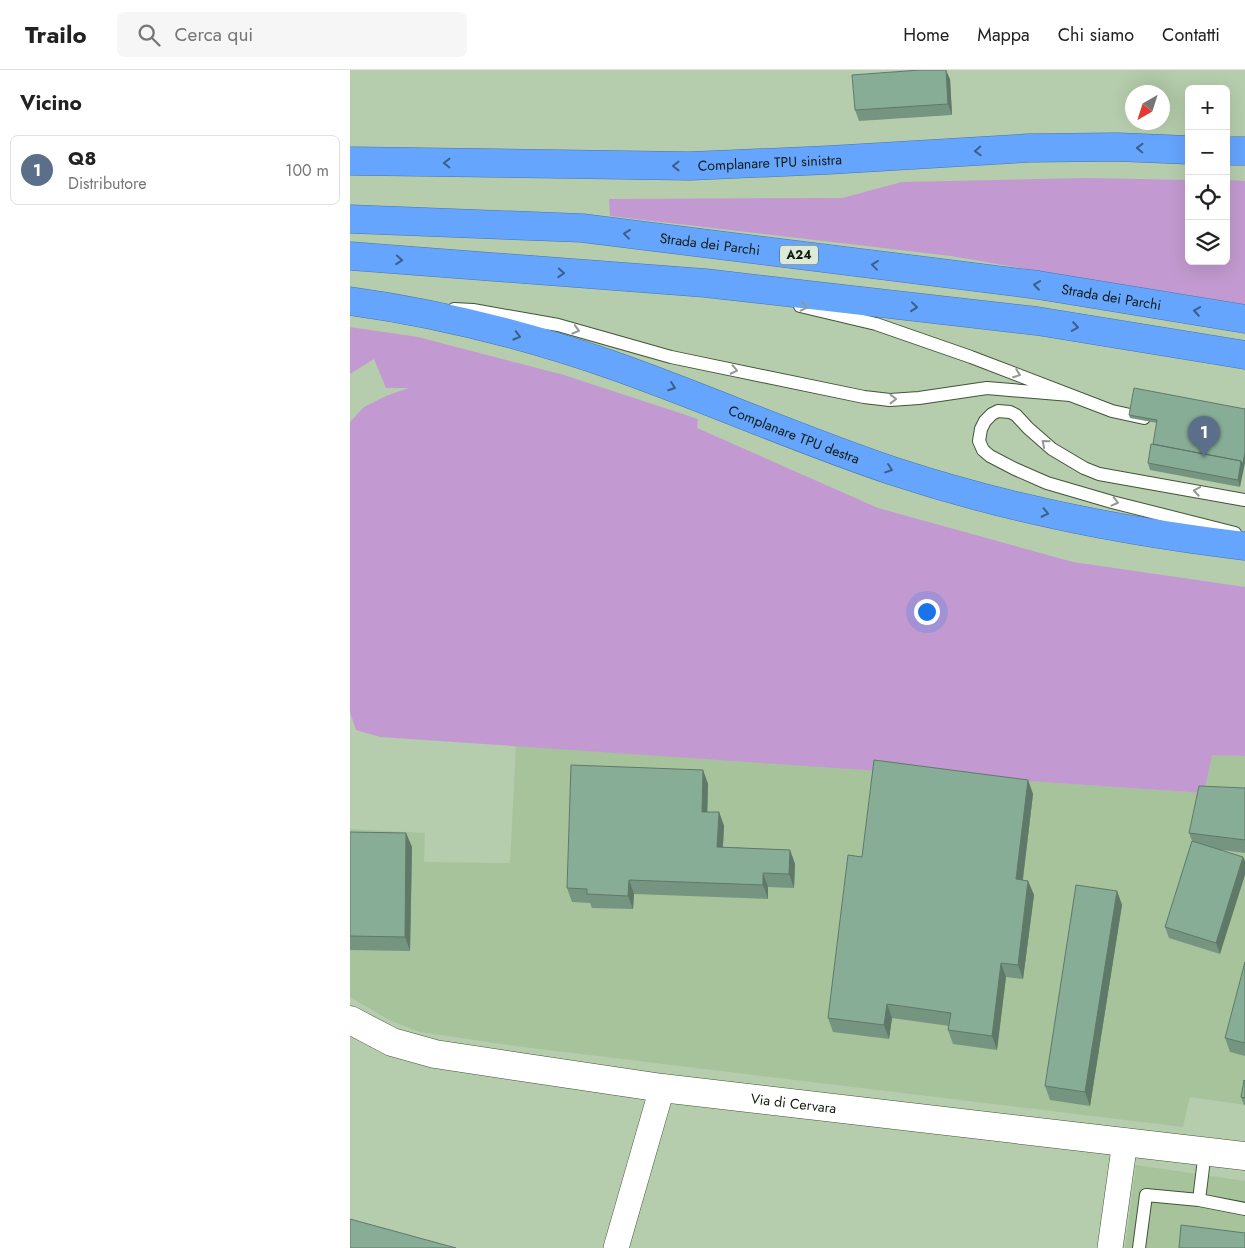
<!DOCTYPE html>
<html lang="it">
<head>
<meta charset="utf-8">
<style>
  body { margin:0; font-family:Jost,sans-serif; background:#f6f6f6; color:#222 }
  .controls { position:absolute; right:15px; top:15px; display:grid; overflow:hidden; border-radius:8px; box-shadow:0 5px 20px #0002 }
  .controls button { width:45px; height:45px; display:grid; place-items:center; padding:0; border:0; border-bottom:1px solid #e0e0e0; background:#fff; color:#222; font:25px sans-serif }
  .compass { position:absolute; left:775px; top:15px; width:45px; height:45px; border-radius:50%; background:#fff; box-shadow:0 5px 20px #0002; rotate:219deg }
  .you { position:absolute; left:576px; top:541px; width:18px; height:18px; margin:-12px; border:4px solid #fff; border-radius:50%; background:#1a73e8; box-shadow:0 0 0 8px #1a73e833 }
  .badge { display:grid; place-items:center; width:32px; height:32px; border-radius:50%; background:#0f766e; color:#fff; font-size:16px; font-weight:700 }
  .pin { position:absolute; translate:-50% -41px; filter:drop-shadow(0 1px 2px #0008) }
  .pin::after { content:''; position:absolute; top:26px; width:18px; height:15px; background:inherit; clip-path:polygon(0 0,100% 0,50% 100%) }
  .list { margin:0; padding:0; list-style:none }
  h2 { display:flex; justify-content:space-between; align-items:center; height:65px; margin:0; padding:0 20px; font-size:21px }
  h2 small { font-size:16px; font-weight:400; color:#767676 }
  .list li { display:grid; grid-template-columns:32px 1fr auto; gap:15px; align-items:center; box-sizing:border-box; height:70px; margin:0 10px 10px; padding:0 10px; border:1px solid #e0e0e0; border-radius:8px }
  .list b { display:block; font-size:19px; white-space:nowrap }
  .list p { margin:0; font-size:16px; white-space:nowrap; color:#767676 }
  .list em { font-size:16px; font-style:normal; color:#767676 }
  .icon { flex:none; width:28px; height:28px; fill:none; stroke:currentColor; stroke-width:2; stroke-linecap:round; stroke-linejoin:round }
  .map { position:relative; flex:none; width:895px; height:1178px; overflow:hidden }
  header { display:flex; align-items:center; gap:30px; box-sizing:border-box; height:70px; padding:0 25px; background:#fff; border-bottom:1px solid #e0e0e0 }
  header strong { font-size:24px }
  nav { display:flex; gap:28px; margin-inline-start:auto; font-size:18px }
  .search { width:350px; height:45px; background:#f6f6f6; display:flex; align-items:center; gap:12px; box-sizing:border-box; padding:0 18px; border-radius:8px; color:#767676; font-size:19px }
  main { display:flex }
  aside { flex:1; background:#fff }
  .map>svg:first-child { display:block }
  .built { fill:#a7c39c }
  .green { fill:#c29ad1 }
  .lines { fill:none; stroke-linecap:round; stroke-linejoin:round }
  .lane-casing { stroke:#405538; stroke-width:14 }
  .street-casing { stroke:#405538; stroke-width:26 }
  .secondary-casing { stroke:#405538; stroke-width:29 }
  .highway-casing { stroke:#4874aa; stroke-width:29 }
  .lane { stroke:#fff; stroke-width:12 }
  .street { stroke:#fff; stroke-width:25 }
  .secondary { stroke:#fff; stroke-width:28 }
  .highway { stroke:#65a5fe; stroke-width:28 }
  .wall { fill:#759581 }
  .shaded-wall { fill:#5f7969 }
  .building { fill:#88ad96; stroke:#5f7969 }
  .oneway { stroke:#3b6086 }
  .oneway2 { stroke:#949893 }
  .labels { text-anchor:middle; stroke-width:4; stroke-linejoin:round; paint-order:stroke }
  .shield { fill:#ddead9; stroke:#4e584b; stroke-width:1 }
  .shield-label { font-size:12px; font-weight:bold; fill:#111a0e }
  .street-label { font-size:14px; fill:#111a0e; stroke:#ddead9 }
</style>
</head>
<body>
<header>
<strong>Trailo</strong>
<div class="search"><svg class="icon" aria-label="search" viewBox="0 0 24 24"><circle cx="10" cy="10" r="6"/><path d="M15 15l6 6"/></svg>Cerca qui</div>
<nav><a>Home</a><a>Mappa</a><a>Chi siamo</a><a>Contatti</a></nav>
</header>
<main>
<aside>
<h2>Vicino<small></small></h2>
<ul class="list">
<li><span class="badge" style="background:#5c6f8a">1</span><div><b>Q8</b><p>Distributore</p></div><em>100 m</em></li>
</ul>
</aside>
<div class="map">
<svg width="895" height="1178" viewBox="0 0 895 1178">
  <rect width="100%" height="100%" fill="#b5cdac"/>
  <path class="built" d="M 166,675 L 854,723 L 862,684 L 895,686 L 895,1035 L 840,1027 L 833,1057 L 165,976 L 70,962 L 41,951 L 0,927 L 0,759 L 75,763 L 74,792 L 160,793 Z
    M 786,1095 L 895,1111 L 895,1178 L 775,1178 Z"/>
  <path class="green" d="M 737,108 L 839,110 L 839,191 L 876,191 L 876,110 L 895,111 L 895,237 L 601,186 L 260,146 L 259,129 L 492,128 L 552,112 Z
    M 0,257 L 68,267 L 214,305 L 348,349 L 347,358 L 528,438 L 723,492 L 895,517 L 895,686 L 862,685 L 854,723 L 30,667 L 6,660 L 0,642 L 0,352 L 14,337 L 36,326 L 59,318 L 36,318 L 24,289 L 0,304 Z"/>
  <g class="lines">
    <g class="lane-casing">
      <path id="lane" d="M 450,236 L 526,254 L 621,287 L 762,341 L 794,348
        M 104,239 L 123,240 L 208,255 L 321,287 L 514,327 L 540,330 L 569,328 L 637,318 L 720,325
        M 885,463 L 762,432 L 697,413 L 665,399 L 640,386 L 633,380 L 629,371 L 631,359 L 635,351 L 642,344 L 648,341 L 660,342 L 666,345 L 678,358 L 702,379 L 734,398 L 749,404 L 895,430
        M 849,1130 L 895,1139
        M 789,1178 L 796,1125 L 849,1130 L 855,1081"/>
    </g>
    <g class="street-casing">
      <path id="street" d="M 266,1178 L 312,1018
        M 760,1178 L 775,1071"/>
    </g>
    <g class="secondary-casing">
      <g id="secondary">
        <path id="s1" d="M 0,950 L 42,972 L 85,984 L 164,996 L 312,1018 L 895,1086"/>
      </g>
    </g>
    <g class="highway-casing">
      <g id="highway">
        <path d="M 876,81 L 895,81"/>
        <path id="s2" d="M 0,91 L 340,96 L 479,90 L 679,78 L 767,77 L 839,80"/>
        <path id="s3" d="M 0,149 L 232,158 L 688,215 L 895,249"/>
        <path d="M 0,186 L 355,213 L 687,251 L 895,285"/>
        <path id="s4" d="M 0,231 C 88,243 175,265 259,294 C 354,327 447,369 543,401 C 658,439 775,462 895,476"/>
      </g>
    </g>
    <use href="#lane" class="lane"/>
    <use href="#street" class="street"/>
    <use href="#secondary" class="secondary"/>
    <use href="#highway" class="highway"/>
  </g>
  <path class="wall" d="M 600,9 L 602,45 L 509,51 L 505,40 Z
    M 895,339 L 890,417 L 800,400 L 798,393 L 803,374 L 807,353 L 780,348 L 779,345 Z
    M 353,700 L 358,714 L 357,742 L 369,742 L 374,756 L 373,777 L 440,780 L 445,794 L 444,818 L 418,817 L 418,829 L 284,824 L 283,839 L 242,838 L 240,833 L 222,832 L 217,818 Z
    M 678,710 L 683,724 L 673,810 L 678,811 L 684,825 L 673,909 L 656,907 L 647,980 L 603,974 L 598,960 L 599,956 L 542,948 L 539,969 L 483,962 L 478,948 Z
    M 895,718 L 895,783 L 872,780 L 870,884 L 819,868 L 815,857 L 842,771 L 839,763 Z
    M 0,762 L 56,763 L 62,777 L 60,881 L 0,880 Z
    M 767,821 L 772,835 L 740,1036 L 700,1030 L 695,1016 Z
    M 895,892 L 895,986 L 880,982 L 875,968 Z
    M 895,1011 L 895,1035 L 894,1035 L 891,1027 Z"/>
  <path class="shaded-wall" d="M 596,0 L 600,9 L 602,45 L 598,34 Z
    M 895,382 L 895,393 L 890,417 L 888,410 L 891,391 Z
    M 353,700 L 358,714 L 357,756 L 352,742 Z
    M 678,710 L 683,724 L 671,823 L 666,809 Z
    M 369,742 L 374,756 L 372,791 L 367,777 Z
    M 56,763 L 62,777 L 60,881 L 55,867 Z
    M 440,780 L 445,794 L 444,818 L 439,804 Z
    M 893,787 L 895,791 L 895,805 L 870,884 L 866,873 Z
    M 413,803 L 418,817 L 418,829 L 413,815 Z
    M 279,810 L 284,824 L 283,839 L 278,826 Z
    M 678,811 L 684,825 L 673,909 L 668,895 Z
    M 767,821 L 772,835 L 740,1036 L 735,1022 Z
    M 651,893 L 656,907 L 647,980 L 642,966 Z
    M 537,934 L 542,948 L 539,969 L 534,955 Z"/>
  <path class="building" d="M 570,0 L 596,0 L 598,34 L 505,40 L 502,5 Z
    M 784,318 L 895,339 L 895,382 L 893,394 L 891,391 L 803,374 L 807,350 L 779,345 Z
    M 801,374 L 891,391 L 888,410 L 798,393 Z
    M 524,690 L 678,710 L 666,809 L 678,811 L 668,895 L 651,893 L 642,966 L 598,960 L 601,943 L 537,934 L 534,955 L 478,948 L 498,785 L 512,787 Z
    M 221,695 L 353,700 L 352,742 L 369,742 L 367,777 L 440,780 L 439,804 L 413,803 L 413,815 L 279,810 L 278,826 L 237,824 L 237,819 L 217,818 Z
    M 849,716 L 895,718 L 895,770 L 839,763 Z
    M 0,762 L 56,763 L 55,867 L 0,866 Z
    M 842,771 L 893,787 L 866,873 L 815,857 Z
    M 726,815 L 767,821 L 735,1022 L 695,1016 Z
    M 895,892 L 895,973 L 875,968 Z
    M 894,1010 L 895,1011 L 895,1028 L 891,1027 Z
    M 0,1149 L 106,1178 L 0,1178 Z
    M 831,1155 L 895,1163 L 895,1178 L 829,1178 Z"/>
  <defs><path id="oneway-chevron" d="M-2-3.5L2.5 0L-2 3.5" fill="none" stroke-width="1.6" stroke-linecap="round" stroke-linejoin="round" transform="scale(1.25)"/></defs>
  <g class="oneway">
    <use href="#oneway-chevron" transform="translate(790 78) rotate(-178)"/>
    <use href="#oneway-chevron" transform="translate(628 81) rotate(177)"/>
    <use href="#oneway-chevron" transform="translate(97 93) rotate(-179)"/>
    <use href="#oneway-chevron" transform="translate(326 96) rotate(-180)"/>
    <use href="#oneway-chevron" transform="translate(277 164) rotate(-173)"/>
    <use href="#oneway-chevron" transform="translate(49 190) rotate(4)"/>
    <use href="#oneway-chevron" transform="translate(525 195) rotate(-173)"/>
    <use href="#oneway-chevron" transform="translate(211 203) rotate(4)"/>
    <use href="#oneway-chevron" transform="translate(687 215) rotate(-172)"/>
    <use href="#oneway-chevron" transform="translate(564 237) rotate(6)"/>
    <use href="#oneway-chevron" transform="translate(847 241) rotate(-171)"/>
    <use href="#oneway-chevron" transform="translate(725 257) rotate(9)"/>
    <use href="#oneway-chevron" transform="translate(167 266) rotate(16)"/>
    <use href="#oneway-chevron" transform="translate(322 317) rotate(20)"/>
    <use href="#oneway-chevron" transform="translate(539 399) rotate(19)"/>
    <use href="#oneway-chevron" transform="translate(695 443) rotate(12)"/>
  </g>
  <g class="oneway2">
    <use href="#oneway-chevron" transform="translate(454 237) rotate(13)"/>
    <use href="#oneway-chevron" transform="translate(226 260) rotate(16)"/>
    <use href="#oneway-chevron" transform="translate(384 300) rotate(12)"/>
    <use href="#oneway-chevron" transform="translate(667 304) rotate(21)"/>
    <use href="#oneway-chevron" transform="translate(543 329)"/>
    <use href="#oneway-chevron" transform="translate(695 373) rotate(-140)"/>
    <use href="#oneway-chevron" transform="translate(847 421) rotate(-170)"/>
    <use href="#oneway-chevron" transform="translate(765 432) rotate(14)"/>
  </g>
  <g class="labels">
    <rect class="shield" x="430" y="175.5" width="38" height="19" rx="4"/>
    <g class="shield-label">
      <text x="449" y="189">A24</text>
    </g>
    <g class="street-label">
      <text dy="5" stroke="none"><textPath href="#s2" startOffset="420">Complanare TPU sinistra</textPath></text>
      <text dy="5" stroke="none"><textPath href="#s3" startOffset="361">Strada dei Parchi</textPath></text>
      <text dy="5" stroke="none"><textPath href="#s3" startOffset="766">Strada dei Parchi</textPath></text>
      <text dy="5" stroke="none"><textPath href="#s4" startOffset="465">Complanare TPU destra</textPath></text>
      <text dy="5" stroke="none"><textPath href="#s1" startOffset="454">Via di Cervara</textPath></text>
    </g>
  </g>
</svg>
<div class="controls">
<button>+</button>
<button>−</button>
<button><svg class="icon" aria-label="locate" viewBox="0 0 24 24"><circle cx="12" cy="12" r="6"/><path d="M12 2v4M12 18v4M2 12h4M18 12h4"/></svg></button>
<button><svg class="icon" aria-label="layers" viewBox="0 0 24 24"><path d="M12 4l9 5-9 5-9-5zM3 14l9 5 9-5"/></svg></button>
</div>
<svg class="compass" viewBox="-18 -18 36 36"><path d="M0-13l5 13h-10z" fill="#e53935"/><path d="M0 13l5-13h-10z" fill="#767676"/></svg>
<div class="you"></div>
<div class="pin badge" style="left:854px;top:387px;background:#5c6f8a">1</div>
</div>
</main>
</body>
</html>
